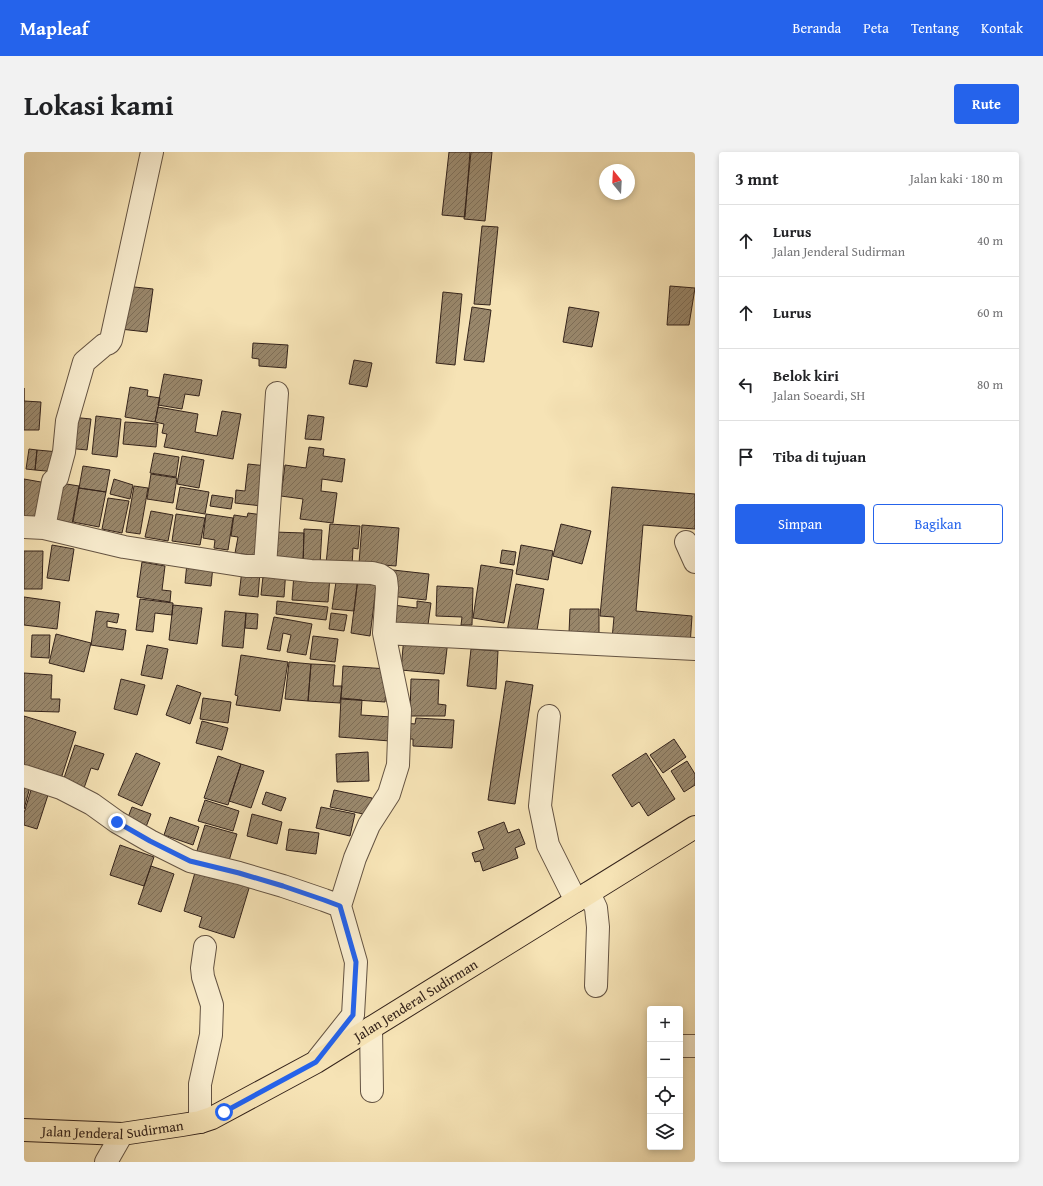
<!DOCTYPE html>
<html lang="id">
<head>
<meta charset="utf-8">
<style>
  body { margin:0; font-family:"Gentium Book Plus",serif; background:#f2f2f2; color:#202124 }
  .controls { position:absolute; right:12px; bottom:12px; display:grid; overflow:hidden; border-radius:4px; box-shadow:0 2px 6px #0003 }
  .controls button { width:36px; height:36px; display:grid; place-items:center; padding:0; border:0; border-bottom:1px solid #e0e0e0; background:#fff; color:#202124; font:20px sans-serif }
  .compass { position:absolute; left:575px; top:12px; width:36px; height:36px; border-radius:50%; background:#fff; box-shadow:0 2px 6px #0003; rotate:342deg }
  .stop { position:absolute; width:12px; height:12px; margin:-9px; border:3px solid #2563eb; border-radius:50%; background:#fff }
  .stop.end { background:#2563eb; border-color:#fff; box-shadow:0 1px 4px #0008 }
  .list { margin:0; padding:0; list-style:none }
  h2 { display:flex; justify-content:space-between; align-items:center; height:52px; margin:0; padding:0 16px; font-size:17px }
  h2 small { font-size:13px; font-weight:400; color:#757577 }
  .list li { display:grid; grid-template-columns:26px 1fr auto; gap:12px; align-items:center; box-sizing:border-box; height:72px; padding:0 16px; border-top:1px solid #e0e0e0 }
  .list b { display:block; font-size:15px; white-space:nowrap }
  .list p { margin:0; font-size:13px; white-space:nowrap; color:#757577 }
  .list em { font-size:13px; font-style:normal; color:#757577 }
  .actions { display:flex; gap:8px; padding:12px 16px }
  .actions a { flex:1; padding:9px 0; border:1px solid #2563eb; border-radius:4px; text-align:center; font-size:14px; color:#2563eb }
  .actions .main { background:#2563eb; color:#fff }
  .icon { flex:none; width:22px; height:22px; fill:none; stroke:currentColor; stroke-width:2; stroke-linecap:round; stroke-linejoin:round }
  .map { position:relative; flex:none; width:671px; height:1010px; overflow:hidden; border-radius:4px }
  header { display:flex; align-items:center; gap:24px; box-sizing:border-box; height:56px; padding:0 20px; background:#2563eb; color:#fff }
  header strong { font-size:19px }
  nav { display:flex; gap:22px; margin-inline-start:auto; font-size:14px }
  .intro { display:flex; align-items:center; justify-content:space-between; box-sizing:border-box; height:96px; padding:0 24px }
  h1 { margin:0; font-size:28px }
  .button { padding:10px 18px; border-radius:4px; background:#2563eb; color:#fff; font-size:14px; font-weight:700 }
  main { display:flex; gap:24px; padding:0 24px }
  aside { flex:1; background:#fff; border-radius:4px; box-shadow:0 2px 6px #0003 }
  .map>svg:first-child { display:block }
  .building { fill:url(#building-hatch); stroke:#34231b }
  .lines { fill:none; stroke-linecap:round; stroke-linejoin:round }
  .minor-casing { stroke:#645342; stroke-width:24 }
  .major-casing { stroke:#34231b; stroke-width:24 }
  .minor { stroke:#f9edcf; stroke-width:22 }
  .major { stroke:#f6e3b5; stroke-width:22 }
  .route { stroke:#2563eb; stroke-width:5 }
  .labels { text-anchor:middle; stroke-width:3; stroke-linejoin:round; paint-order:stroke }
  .street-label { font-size:14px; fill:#34231b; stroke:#f9edcf }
</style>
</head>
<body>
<header>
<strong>Mapleaf</strong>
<nav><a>Beranda</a><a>Peta</a><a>Tentang</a><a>Kontak</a></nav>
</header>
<div class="intro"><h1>Lokasi kami</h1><a class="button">Rute</a></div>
<main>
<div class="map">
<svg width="671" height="1010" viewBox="0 0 671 1010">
  <defs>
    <pattern id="building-hatch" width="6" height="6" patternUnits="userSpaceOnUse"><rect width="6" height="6" fill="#99876b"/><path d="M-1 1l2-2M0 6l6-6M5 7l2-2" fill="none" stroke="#7e6e57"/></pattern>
  </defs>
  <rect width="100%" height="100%" fill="#f6e3b5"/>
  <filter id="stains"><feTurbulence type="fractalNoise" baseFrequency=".005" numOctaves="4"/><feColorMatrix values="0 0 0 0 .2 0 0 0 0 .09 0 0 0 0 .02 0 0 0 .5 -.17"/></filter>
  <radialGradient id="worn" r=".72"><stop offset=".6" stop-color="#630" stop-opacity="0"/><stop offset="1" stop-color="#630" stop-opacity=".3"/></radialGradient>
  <path class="building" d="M 425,0 L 446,0 L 441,65 L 418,63 Z
    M 447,0 L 468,0 L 461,69 L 440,67 Z
    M 458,74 L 474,75 L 466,153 L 450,152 Z
    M 101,134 L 129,137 L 123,180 L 96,177 Z
    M 646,134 L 671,136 L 665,173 L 643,173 Z
    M 419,140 L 438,142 L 431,213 L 412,211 Z
    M 448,155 L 467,158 L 460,210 L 440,208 Z
    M 545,155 L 575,160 L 568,195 L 539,190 Z
    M 229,191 L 264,193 L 262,216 L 235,214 L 235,207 L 228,206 Z
    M 330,208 L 348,211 L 343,235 L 325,232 Z
    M 140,222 L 178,228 L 175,244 L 161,242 L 158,257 L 134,253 Z
    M 106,235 L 124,238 L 123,244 L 136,246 L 131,270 L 101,265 Z
    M 0,236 L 0,249 L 17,250 L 15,278 L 0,278 Z
    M 134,255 L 174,262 L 171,280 L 193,284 L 198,259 L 217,262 L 209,307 L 140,295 L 143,282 L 138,281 L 140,272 L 131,270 Z
    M 284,263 L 300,265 L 297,288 L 281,287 Z
    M 72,264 L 97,267 L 93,305 L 68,302 Z
    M 47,265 L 67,267 L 63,298 L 43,296 Z
    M 101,270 L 134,272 L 132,295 L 99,292 Z
    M 285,295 L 300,297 L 299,304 L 321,307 L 318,330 L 298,327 L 297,339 L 313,341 L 309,371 L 276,367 L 279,347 L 257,344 L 261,313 L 282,316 Z
    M 5,297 L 13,298 L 11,318 L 2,317 Z
    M 13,298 L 35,300 L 33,320 L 11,318 Z
    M 130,301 L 155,305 L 152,325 L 126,321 Z
    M 158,304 L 180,308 L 175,336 L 153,332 Z
    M 224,312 L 243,314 L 238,354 L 211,351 L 212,338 L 221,339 Z
    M 59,314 L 86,318 L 82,340 L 55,336 Z
    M 127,322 L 153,326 L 149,351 L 123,347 Z
    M 0,327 L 28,332 L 15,371 L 0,368 Z
    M 90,327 L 109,333 L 106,347 L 86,342 Z
    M 30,330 L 55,334 L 48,372 L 23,367 Z
    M 110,334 L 124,336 L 116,382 L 102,380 Z
    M 156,335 L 185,340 L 181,362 L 152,357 Z
    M 588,335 L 671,342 L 671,377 L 619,373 L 612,459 L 668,464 L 666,494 L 588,487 L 590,465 L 576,464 Z
    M 55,336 L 82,340 L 75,375 L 49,370 Z
    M 188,343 L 209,346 L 207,357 L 186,354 Z
    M 84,346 L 105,349 L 98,381 L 78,377 Z
    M 127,359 L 149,363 L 144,389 L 121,385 Z
    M 224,361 L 239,363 L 233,404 L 211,401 L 214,385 L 207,384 L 210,363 L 223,365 Z
    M 152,362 L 181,366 L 176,393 L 148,389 Z
    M 182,362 L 209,366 L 204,398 L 190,396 L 191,388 L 179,386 Z
    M 306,372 L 336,374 L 334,397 L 329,396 L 328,414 L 302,412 Z
    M 537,372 L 567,379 L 558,412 L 529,404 Z
    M 338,373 L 375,376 L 372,414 L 335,411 Z
    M 280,377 L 298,378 L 296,413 L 279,413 Z
    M 250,380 L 280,381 L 279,413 L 249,412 Z
    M 28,393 L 50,397 L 45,429 L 23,426 Z
    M 497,393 L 529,399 L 524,428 L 492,422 Z
    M 478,398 L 492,400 L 490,413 L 476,411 Z
    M 0,399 L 19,399 L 18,437 L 0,437 Z
    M 118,410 L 141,414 L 138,438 L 147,439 L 146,450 L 113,445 Z
    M 163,411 L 189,414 L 187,434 L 161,431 Z
    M 457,413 L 489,418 L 480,471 L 449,466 Z
    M 240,415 L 262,417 L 260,445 L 237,443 Z
    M 218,418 L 236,419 L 234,445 L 215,443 Z
    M 369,418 L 405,422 L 402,448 L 366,444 Z
    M 270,422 L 306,424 L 304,450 L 268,448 Z
    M 313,423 L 334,426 L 330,459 L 308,457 Z
    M 334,426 L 353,428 L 346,484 L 327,481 Z
    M 492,432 L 520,437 L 512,484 L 483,479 Z
    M 413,434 L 449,436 L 448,473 L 437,473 L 438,465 L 412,464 Z
    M 0,445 L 36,450 L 33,477 L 0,473 Z
    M 116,447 L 149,451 L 148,463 L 131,461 L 129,480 L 112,478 Z
    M 253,449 L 304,455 L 302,468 L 252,462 Z
    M 393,449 L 407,451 L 403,480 L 366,476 L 369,453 L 393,456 Z
    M 149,453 L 178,456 L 173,492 L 145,488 Z
    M 546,457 L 575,457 L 575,482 L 545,481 Z
    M 72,459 L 95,462 L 93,471 L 83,469 L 83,475 L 102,478 L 99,498 L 67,493 Z
    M 201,459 L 222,461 L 219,496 L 198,494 Z
    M 222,461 L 234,462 L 233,477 L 221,476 Z
    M 307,461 L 323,463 L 320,479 L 305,477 Z
    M 250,465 L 288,472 L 282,503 L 263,500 L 267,483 L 259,481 L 256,499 L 243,497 Z
    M 32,482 L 67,491 L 60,520 L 25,511 Z
    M 8,483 L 26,483 L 25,506 L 7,505 Z
    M 289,484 L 314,487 L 311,510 L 286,507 Z
    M 380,484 L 424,488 L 420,522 L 377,518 Z
    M 123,493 L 144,497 L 138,527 L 117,523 Z
    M 447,497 L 474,499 L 472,537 L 443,534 Z
    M 217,503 L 264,510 L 256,559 L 212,553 L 214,544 L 211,543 Z
    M 265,510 L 287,512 L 284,549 L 261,547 Z
    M 287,512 L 311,513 L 309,534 L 318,534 L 316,551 L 284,549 Z
    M 319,514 L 364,517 L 361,550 L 317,547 Z
    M 0,521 L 28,523 L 27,547 L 36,547 L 35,560 L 0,559 Z
    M 97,527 L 121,533 L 113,563 L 90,557 Z
    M 387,527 L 415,528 L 414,552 L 422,553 L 421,564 L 386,564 Z
    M 482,529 L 509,533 L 491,652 L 464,648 Z
    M 153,533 L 177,541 L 166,572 L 142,563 Z
    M 179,546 L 207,550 L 204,571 L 176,567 Z
    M 317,546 L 338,548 L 337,563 L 367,565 L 366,589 L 315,585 Z
    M 0,564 L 52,580 L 35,633 L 0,622 Z
    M 392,566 L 430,568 L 428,596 L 389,594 L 389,587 L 381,587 L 382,571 L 391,572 Z
    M 178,569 L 204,576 L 198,598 L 172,591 Z
    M 650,587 L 662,605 L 639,621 L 626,603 Z
    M 51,593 L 80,602 L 74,618 L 67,616 L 59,639 L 38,632 Z
    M 344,600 L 345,629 L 313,630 L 312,602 Z
    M 112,601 L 136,611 L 118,654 L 94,643 Z
    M 622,601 L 651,647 L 624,664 L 615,650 L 608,655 L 588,623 Z
    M 194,604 L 217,612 L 204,653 L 180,646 Z
    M 663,609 L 671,622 L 671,633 L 660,640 L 647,619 Z
    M 217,612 L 240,619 L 227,656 L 205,649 Z
    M 0,633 L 6,635 L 0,657 Z
    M 7,638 L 24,643 L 13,677 L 0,673 L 0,661 Z
    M 310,638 L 348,646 L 344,663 L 306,655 Z
    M 242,640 L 262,646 L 257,659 L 238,652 Z
    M 181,648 L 215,659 L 209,679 L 174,669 Z
    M 108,655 L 127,662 L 120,680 L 101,673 Z
    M 297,655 L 331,662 L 326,684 L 292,676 Z
    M 228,662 L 258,670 L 253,692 L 223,684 Z
    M 146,665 L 175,675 L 169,693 L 140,683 Z
    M 480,670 L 484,681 L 495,677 L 501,692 L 491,696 L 494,706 L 459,719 L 456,709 L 451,710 L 448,701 L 460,697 L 454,680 Z
    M 181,673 L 213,682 L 204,712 L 172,702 Z
    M 265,677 L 295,681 L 292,702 L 262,698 Z
    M 96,693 L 130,705 L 120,734 L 86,723 Z
    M 127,714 L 150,722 L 137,760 L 114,752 Z
    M 172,717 L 226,733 L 210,786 L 175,775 L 178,765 L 160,759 Z"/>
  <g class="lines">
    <g class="minor-casing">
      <path id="minor" d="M 0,375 L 20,376 L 100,395 L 222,414 L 241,414 L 287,419 L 348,421 L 356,423 L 362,427 L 363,436 L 360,481 L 376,558 L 374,613 L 365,642 L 345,673 L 331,706 L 316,754 L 332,810 L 329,863 L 294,907
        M 20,376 L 29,329 L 33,326 L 40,300 L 43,269 L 60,210 L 80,193 L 85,191 L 87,188 L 128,0
        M 662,390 L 671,410
        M 241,414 L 253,241
        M 360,481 L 671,497
        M 525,564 L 516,654 L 524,693 L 552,749
        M 0,624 L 37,636 L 68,652 L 93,670 L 126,689 L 166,709 L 215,721 L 259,734 L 300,748 L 316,754
        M 565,741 L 572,756 L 574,775 L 572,834
        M 347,876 L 348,939
        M 656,894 L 671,894
        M 176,970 L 176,932 L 187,883 L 188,853 L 179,825 L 178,816 L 181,795
        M 82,1010 L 98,982"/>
    </g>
    <g class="major-casing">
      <g id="major">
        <path id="s1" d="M 0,978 L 98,982 L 158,973 L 176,970 L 188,966 L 292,910 L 671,675"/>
      </g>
    </g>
    <use href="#minor" class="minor"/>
    <use href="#major" class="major"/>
  </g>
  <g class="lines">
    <path class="route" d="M 93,670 L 126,689 L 166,709 L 215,721 L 259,734 L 300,748 L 316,754 L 332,810 L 329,863 L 292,910 L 200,960"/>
  </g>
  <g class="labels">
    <g class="street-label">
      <text dy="5" stroke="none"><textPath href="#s1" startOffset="425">Jalan Jenderal Sudirman</textPath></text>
      <text dy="5" stroke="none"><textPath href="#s1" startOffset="89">Jalan Jenderal Sudirman</textPath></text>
    </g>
  </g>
  <rect width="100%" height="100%" filter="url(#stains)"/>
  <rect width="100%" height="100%" fill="url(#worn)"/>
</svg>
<div class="controls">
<button>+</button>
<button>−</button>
<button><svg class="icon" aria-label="locate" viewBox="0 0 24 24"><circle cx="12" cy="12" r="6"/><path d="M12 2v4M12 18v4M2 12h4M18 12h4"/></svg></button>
<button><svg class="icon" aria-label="layers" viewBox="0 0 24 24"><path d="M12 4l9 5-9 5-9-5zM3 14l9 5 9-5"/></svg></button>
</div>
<svg class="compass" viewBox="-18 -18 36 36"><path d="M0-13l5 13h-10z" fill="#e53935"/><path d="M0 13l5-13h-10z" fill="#757577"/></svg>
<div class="stop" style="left:200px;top:960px"></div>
<div class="stop end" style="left:93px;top:670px"></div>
</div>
<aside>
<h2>3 mnt<small>Jalan kaki · 180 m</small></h2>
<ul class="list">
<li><svg class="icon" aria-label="ahead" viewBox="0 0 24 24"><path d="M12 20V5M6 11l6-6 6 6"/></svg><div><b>Lurus</b><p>Jalan Jenderal Sudirman</p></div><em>40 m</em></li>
<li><svg class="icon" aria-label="ahead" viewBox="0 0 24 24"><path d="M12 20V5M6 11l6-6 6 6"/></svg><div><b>Lurus</b></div><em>60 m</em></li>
<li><svg class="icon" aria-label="left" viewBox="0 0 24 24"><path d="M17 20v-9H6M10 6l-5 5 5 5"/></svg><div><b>Belok kiri</b><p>Jalan Soeardi, SH</p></div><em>80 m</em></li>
<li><svg class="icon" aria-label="arrive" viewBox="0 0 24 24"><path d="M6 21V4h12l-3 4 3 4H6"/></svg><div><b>Tiba di tujuan</b></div></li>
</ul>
<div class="actions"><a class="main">Simpan</a><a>Bagikan</a></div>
</aside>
</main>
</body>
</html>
